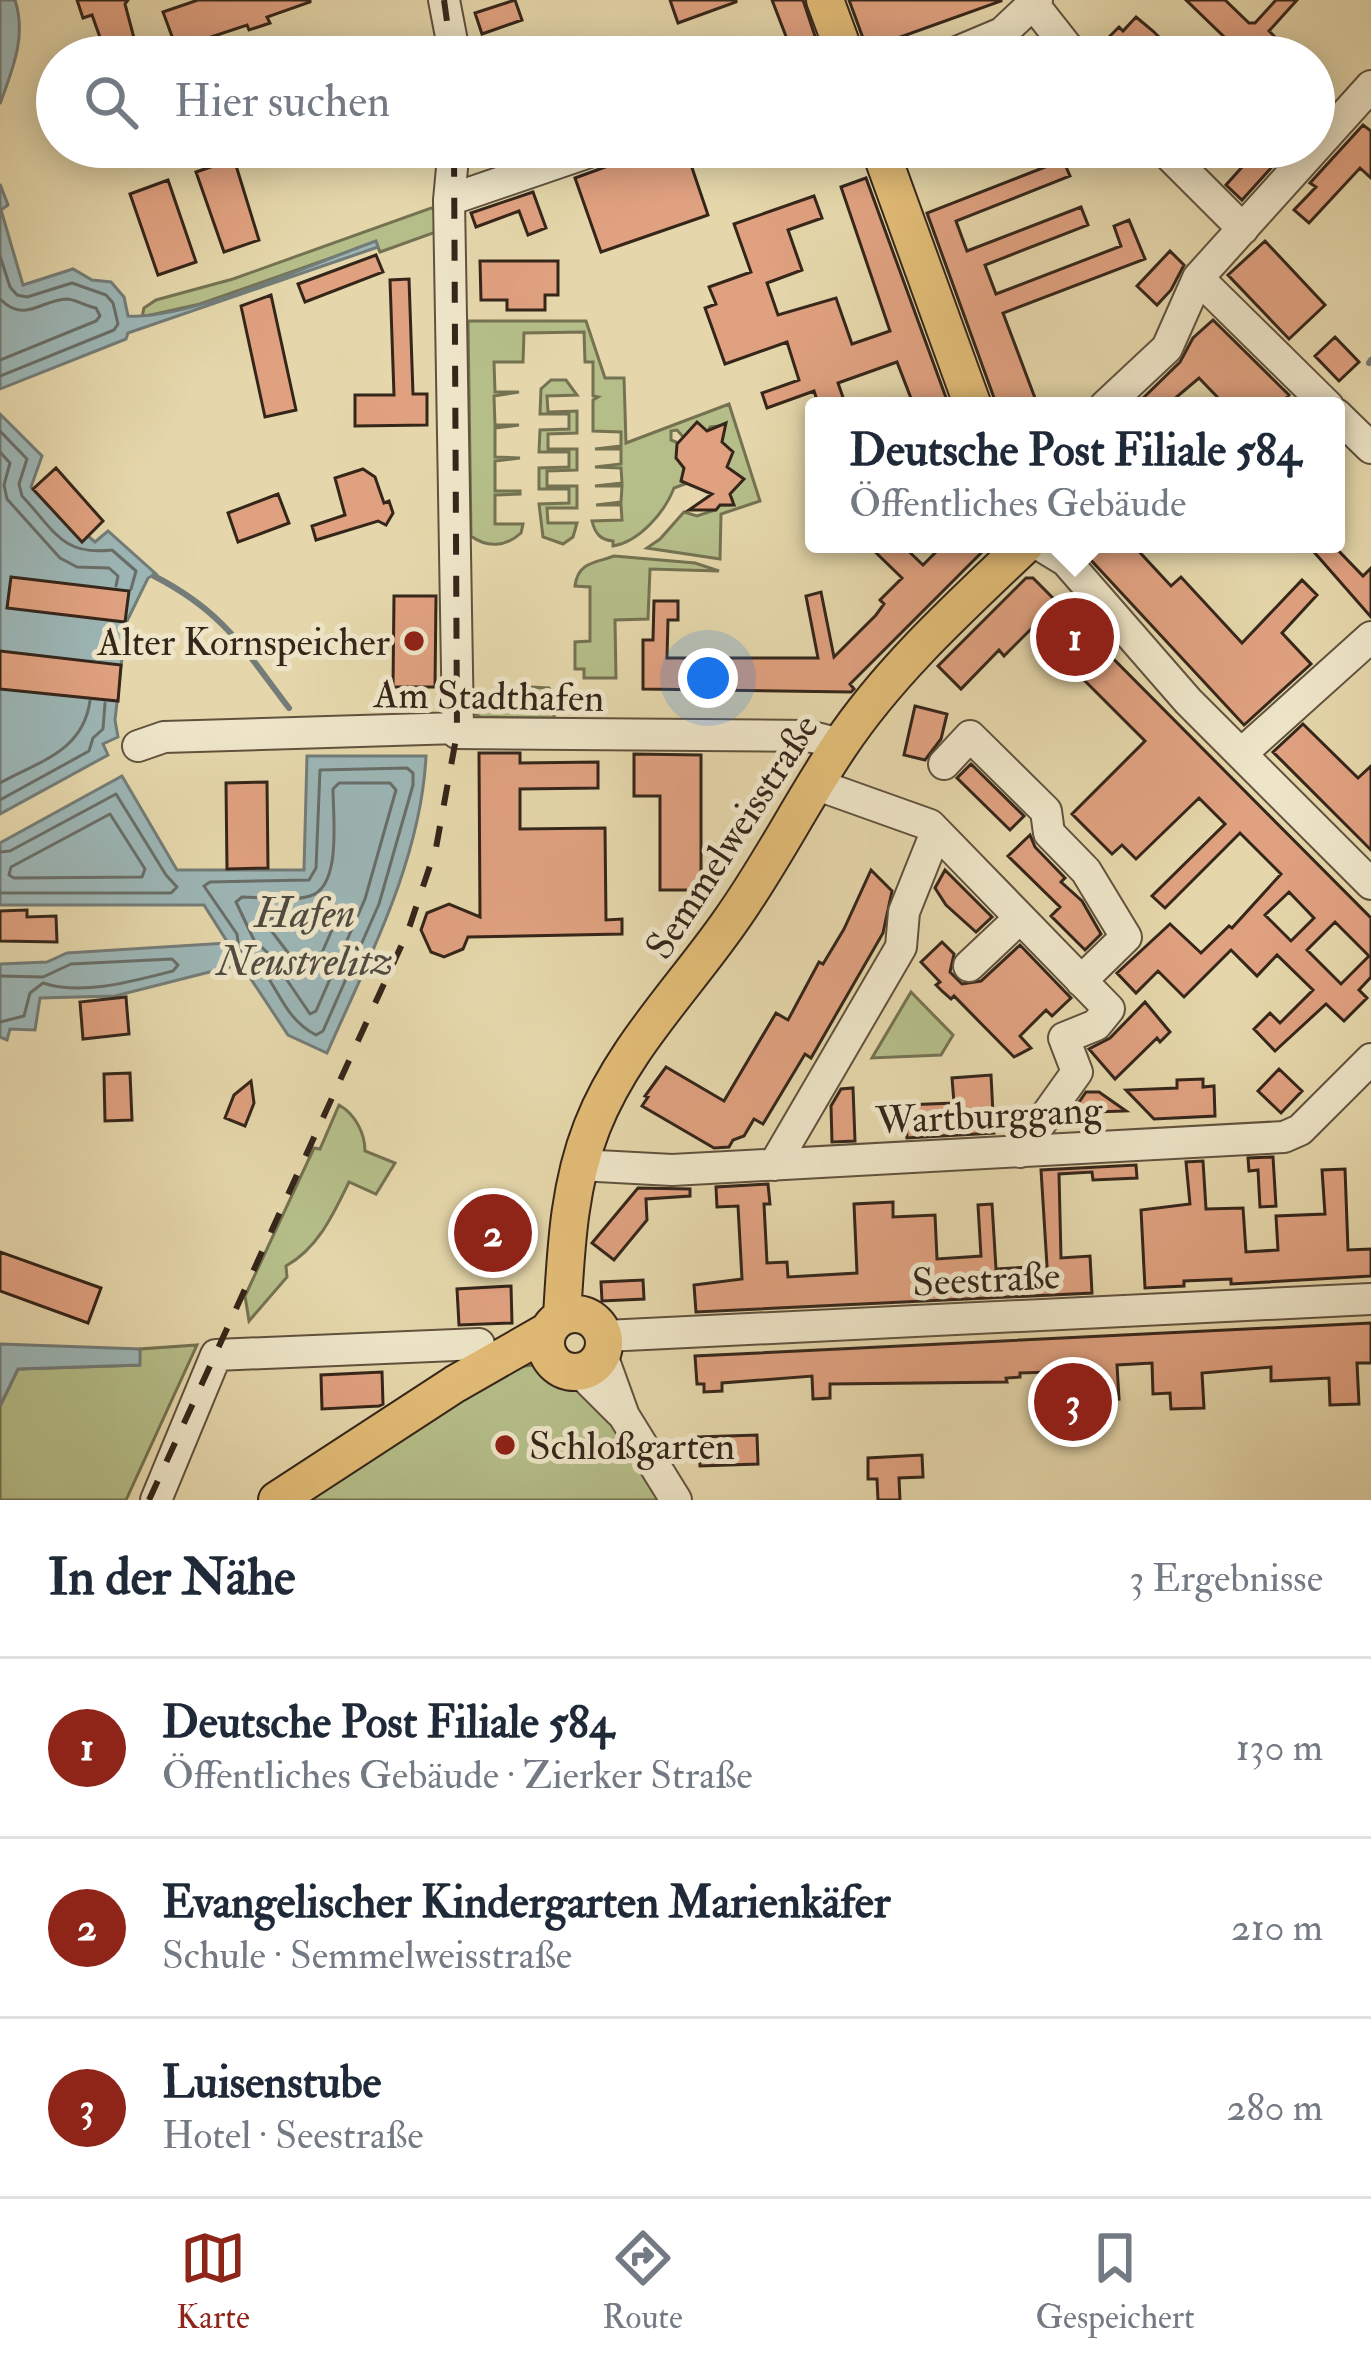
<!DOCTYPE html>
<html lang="de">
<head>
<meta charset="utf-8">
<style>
  body { margin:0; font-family:"IM FELL Double Pica",serif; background:#f6f6f7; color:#1f2937 }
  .you { position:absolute; left:708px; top:678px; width:42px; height:42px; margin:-30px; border:9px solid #fff; border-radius:50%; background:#1a73e8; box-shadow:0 0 0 18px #1a73e833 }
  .badge { display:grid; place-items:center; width:78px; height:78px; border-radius:50%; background:#8f2418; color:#fff; font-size:39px; font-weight:700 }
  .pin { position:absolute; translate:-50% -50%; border:6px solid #fff; box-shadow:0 3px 12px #0006 }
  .popup { position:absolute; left:805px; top:397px; width:540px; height:156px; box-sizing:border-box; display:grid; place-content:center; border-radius:12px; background:#fff; filter:drop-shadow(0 3px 9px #0005); font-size:39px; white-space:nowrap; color:#747a83 }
  .popup b { font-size:45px; color:#1f2937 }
  .popup::after { content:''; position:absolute; left:50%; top:100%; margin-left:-24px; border:24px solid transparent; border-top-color:#fff }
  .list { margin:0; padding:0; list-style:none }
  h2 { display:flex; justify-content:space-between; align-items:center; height:156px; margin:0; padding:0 48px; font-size:51px }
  h2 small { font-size:39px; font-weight:400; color:#747a83 }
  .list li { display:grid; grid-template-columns:78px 1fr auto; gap:36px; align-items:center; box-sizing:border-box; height:180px; padding:0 48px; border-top:3px solid #e0e1e3 }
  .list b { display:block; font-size:45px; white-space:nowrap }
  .list p { margin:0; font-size:39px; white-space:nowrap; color:#747a83 }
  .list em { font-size:39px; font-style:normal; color:#747a83 }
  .icon { flex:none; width:66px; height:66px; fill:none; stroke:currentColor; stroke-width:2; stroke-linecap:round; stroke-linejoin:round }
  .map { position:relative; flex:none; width:1371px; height:1500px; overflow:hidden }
  .search { position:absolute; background:#fff; box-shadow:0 6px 30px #0003; left:36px; right:36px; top:36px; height:132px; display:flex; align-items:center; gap:30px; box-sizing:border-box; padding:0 42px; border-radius:66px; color:#747a83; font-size:45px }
  .sheet { height:696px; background:#fff }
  nav { display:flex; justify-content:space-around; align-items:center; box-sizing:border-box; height:168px; border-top:3px solid #e0e1e3; background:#fff; font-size:33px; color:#747a83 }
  nav a { display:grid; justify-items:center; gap:6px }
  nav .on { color:#8f2418 }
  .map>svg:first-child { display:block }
  .green { fill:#b5be89; stroke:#757252; stroke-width:3 }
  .water { fill:#9cb6b6; stroke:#737c78; stroke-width:3 }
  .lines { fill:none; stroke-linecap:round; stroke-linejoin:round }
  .shore { stroke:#686e68; stroke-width:3 }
  .stream { stroke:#737c78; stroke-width:6 }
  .building { fill:#e0a180; stroke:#35261a; stroke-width:3; fill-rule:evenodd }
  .minor-casing { stroke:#61523e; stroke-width:34 }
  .major-casing { stroke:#35261a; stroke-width:40 }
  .minor { stroke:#eee5c8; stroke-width:30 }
  .major { stroke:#e2bc76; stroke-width:36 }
  .rail { stroke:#35261a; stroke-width:6; stroke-dasharray:21 21; stroke-linecap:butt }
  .poi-dot { fill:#8f2418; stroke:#eee5c8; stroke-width:4.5 }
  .labels { text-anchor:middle; stroke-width:10; stroke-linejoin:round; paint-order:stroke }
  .poi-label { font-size:39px; fill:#35261a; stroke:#eee5c8; text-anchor:end }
  .street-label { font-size:39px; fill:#35261a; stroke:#eee5c8 }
  .water-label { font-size:42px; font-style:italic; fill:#4f4a41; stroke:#eee5c8 }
</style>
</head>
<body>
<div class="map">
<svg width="1371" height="1500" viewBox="0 0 1371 1500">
  <rect width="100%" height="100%" fill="#e5d7ab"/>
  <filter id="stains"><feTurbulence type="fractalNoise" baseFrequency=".00167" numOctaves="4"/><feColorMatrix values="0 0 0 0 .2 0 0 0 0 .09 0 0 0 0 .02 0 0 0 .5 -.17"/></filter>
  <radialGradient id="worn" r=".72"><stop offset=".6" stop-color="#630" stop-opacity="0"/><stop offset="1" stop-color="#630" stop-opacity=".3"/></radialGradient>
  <path class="green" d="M 431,208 L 438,211 L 436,232 L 380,252 L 376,242 L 200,304 L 142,317 L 144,308 L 156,300 L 233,279 Z
    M 468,321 L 586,321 L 605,378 L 624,378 L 626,443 L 729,404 L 760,501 L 721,514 L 720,559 L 647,548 L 660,539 L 684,512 L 697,516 L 715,510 L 718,505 L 729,505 L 725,470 L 732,453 L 721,449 L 721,426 L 710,427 L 707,434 L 696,424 L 686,440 L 677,430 L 671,431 L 671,440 L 681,444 L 685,484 L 674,488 C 665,512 639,542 613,546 L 613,541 C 600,540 595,533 592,521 L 622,520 L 621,505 L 596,505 L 621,502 L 622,486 L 595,486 L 622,483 L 621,468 L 595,467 L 621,464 L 621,449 L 595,449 L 621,446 L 621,432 L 593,431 L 593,400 L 598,397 L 593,396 L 593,362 L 585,362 L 584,332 L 524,333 L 523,362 L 494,362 L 495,392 L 519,392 L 494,396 L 495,425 L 519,425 L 495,428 L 495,457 L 520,458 L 495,461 L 495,491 L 520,491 L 520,494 L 495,495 L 495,524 L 523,524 L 521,533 C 506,547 487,548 471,536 Z
    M 551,380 L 566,380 L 577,395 L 547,396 L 548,412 L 577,411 L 577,433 L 548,434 L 548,449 L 577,449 L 577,470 L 547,471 L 547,486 L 577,486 L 577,508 L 547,508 L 548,523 L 577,523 L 573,537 L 563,544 L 543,537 L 539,504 L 569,503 L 569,489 L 539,489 L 539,468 L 569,467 L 569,452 L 539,452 L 540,430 L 569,429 L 569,414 L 540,414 L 541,389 Z
    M 614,556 L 695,563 L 719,571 L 650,569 L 648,619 L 615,620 L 616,678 L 584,678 L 584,669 L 575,669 L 575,642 L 590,641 L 590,587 L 575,586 C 578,561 597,563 614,556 Z
    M 512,686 L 549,688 L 558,699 L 556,714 L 552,718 L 480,717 L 470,711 L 467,701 L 512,701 Z
    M 911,992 L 953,1035 L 941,1055 L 872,1058 Z
    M 339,1105 C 355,1114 365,1133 365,1151 L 395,1163 L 376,1194 L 349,1182 C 333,1215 318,1248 286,1266 L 287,1277 L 249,1321 L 245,1296 L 314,1148 L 320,1149 Z
    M 197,1345 L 126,1500 L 0,1500 L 0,1406 L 18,1369 L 139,1365 L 140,1349 Z
    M 534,1365 L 554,1372 L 614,1415 L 662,1500 L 295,1500 L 516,1367 Z"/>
  <path class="water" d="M 0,0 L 15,0 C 27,37 12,70 0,104 Z
    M 0,184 L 8,205 L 1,210 L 23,285 L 73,269 L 92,280 L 111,282 L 124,297 L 128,316 C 189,320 314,263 376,241 L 378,247 L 128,333 L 126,339 L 0,389 Z
    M 0,414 L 42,456 L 31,487 L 82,541 L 88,536 L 95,542 L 108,531 L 156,574 L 148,578 L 126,623 L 115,720 L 118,737 L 103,744 L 108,755 L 0,814 Z
    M 307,756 L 426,756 C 421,860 368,960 327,1053 L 288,1035 L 241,964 L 115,996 L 40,998 L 35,1030 L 10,1029 L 7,1040 L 0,1037 L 0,964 L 47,962 L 67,953 L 228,943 L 204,905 L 0,905 L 0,843 L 122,776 L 177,870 L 304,870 Z
    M 0,1344 L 140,1349 L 140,1365 L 18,1369 L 0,1406 Z"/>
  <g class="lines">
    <path class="shore" d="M 0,256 L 10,287 L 17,295 L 27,297 L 72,283 L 106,295 L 113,303 L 118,324 L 114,330 L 0,376
      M 0,299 C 25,324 40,300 67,299 C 75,299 87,307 96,308 L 100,316 L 96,321 L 0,360
      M 0,431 L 27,459 L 19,484 L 22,496 C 55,531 62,556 112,550 L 136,571 L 131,589
      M 0,452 L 10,463 L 4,485 L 7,499 L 60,558 L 77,567 L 109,568 L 118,576 L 116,586
      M 407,768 L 413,773 L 413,785 L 379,904 L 323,1031 L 316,1035 C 276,1015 276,967 239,950 L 237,934 L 204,886 L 210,882 L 309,880 L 316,868 L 320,770 Z
      M 0,783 C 40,761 83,751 90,701
      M 339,783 L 390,783 L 396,790 L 365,899 L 316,1011 L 310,1014 L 270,955 L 254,940 L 236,902 L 242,897 C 263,897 290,902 310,896 C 342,887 333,816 333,789 Z
      M 0,800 L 89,751 L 93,738 L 103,729 L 105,703
      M 110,814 L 145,869 L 142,877 L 14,878 L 9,875 L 11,867 Z
      M 0,852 L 10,851 L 116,794 L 166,875 L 177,887 L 171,893 L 0,893
      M 333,905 L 339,914 L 313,973 L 305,975 L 270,929 L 268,919 L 313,914 Z
      M 0,976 L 43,977 L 71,964 L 172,959 L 178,965 L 173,971 C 134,981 82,996 43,983 L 30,993 L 24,1016 L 0,1022"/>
    <path class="stream" d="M 1369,363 L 1371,360
      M 154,576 C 224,612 243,648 289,708"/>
  </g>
  <path class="building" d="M 77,0 L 128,0 L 125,4 L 139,57 L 107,57 L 92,15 L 83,18 Z
    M 198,0 L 310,0 L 310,2 L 267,17 L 270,23 L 249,30 L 247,25 L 211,37 L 213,43 L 192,51 L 190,45 L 177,50 L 163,12 Z
    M 515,0 L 522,20 L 482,34 L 475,13 Z
    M 670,0 L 736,0 L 736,2 L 678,23 Z
    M 772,0 L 803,0 L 822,57 L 794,57 Z
    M 849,0 L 1001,0 L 1001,1 L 867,49 Z
    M 1186,0 L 1225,0 L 1249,23 L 1255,23 L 1276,0 L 1297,0 L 1269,31 L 1295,57 L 1245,57 Z
    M 1136,17 L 1153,31 L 1179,57 L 1107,57 L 1098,48 L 1119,27 L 1123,31 Z
    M 1363,125 L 1371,131 L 1371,178 L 1360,168 L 1309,223 L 1294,210 L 1316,187 L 1310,183 Z
    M 623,147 L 685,147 L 708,215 L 601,252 L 575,178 L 611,165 L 619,159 Z
    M 1260,147 L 1290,147 L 1242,200 L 1226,185 Z
    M 234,159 L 259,240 L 224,252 L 196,172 Z
    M 1063,160 L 1070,176 L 956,221 L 967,251 L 1081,207 L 1088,225 L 985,265 L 996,294 L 1121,246 L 1114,226 L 1129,220 L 1145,259 L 1003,313 L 1038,406 L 997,406 L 927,213 Z
    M 866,178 L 949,406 L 914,406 L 897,362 L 838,383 L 846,406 L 819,406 L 814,391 L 767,408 L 762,393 L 799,380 L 787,342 L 725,364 L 705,308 L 716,304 L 709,287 L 751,272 L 734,224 L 814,196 L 822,218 L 788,230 L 802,270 L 767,283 L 778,315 L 836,298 L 852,344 L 890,331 L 841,187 Z
    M 168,180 L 196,262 L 158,275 L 130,194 Z
    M 533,192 L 546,228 L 528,235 L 519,211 L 476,227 L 471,213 Z
    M 1265,241 L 1325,305 L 1289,339 L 1228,275 Z
    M 1170,251 L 1184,265 L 1171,290 L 1157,305 L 1137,286 Z
    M 376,255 L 383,272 L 305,302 L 298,284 Z
    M 480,261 L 558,261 L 558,295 L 545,295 L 545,310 L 507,310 L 507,300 L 481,300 Z
    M 409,279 L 413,394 L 427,394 L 427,425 L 355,426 L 355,395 L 394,395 L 390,280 Z
    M 271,295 L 296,410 L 265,417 L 241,306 Z
    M 1213,320 L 1289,395 L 1278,406 L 1226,406 L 1199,378 L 1166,406 L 1135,406 L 1180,362 L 1193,338 Z
    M 1335,337 L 1359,362 L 1339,381 L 1315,356 Z
    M 697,422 L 707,431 L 726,423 L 722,442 L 733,452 L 727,467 L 744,479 L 730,494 L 734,505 L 720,505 L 716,510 L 689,510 L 712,494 L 681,481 L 684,468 L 676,458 L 677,444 Z
    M 56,468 L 103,521 L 82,542 L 33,489 Z
    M 363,469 L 375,477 L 384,503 L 389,501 L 393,513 L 386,525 L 378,521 L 316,540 L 312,526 L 345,515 L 335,478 Z
    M 278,494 L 289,523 L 238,542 L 228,513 Z
    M 867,544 L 901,544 L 923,565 L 944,544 L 990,544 L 850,684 L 854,689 L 851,692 L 643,689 L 643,640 L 653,640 L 654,601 L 678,601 L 678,620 L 668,620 L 667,658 L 818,658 L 806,596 L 821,592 L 834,657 L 876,615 L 884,604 L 880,600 L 902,578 Z
    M 1076,544 L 1132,544 L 1171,586 L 1181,577 L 1242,643 L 1302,580 L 1317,595 L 1282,633 L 1311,664 L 1244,725 Z
    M 1307,544 L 1332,544 L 1363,576 L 1371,568 L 1371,617 Z
    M 11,577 L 129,591 L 125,622 L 7,608 Z
    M 1026,578 L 1033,578 L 1371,918 L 1371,977 L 1359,990 L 1367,998 L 1344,1021 L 1326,1004 L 1275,1051 L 1254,1029 L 1270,1013 L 1280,1023 L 1313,990 L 1277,955 L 1257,976 L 1231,950 L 1184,997 L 1158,971 L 1136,993 L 1117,973 L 1170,924 L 1201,953 L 1229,926 L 1232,928 L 1281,874 L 1240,833 L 1165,908 L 1152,896 L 1225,824 L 1199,798 L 1136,859 L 1122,845 L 1112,854 L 1072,814 L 1145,741 L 1032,628 L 1004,656 L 999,650 L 961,689 L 938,666 ZM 1289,892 L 1314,918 L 1291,941 L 1265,915 ZM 1335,922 L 1369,956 L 1341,984 L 1307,950 Z
    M 394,596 L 436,596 L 435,687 L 393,687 Z
    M 0,651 L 121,665 L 118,701 L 0,689 Z
    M 915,706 L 947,714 L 941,739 L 925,760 L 904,755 Z
    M 1303,724 L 1358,778 L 1371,766 L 1371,850 L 1273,752 Z
    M 479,753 L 520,753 L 520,763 L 598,762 L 598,788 L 520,789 L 520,829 L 605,828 L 606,920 L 622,919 L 622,934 L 468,937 L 463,949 L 444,957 L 431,952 L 421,930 L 427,913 L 449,904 L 480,917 Z
    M 634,754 L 701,755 L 701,890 L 660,890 L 660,796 L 634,796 Z
    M 971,764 L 1024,816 L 1010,830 L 957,778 Z
    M 267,782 L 268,868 L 227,869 L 226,783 Z
    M 1030,835 L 1035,847 L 1065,878 L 1061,882 L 1082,901 L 1101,934 L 1085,950 L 1051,916 L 1060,907 L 1008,856 Z
    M 871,870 L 892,891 L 883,933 L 811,1058 L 805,1054 L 763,1124 L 754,1119 L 744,1136 L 733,1140 L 729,1147 L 714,1148 L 642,1106 L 648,1097 L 645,1096 L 666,1067 L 724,1101 L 776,1013 L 788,1020 L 819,962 L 823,964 L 844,929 Z
    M 945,870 L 992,917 L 976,932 L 946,905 L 935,888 Z
    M 27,910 L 27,917 L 56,916 L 57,942 L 0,941 L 0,911 Z
    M 942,942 L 954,954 L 950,972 L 962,984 L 981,981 L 1020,945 L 1071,998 L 1052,1016 L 1046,1010 L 1020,1036 L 1031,1048 L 1014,1057 L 954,996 L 951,999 L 943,992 L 936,985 L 940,982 L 921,962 Z
    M 126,997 L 129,1034 L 83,1039 L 80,1002 Z
    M 1145,1002 L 1170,1032 L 1160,1042 L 1157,1038 L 1115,1079 L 1089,1049 L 1110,1038 Z
    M 1279,1069 L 1302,1091 L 1281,1113 L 1258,1091 Z
    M 130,1073 L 132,1120 L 105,1121 L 104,1074 Z
    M 991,1075 L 994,1133 L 907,1138 L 905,1105 L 954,1103 L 952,1078 Z
    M 1203,1079 L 1203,1087 L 1214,1086 L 1215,1116 L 1154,1119 L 1126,1090 L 1177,1088 L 1177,1080 Z
    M 251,1081 L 254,1103 L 245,1126 L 225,1118 L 234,1095 Z
    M 853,1088 L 855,1141 L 832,1142 L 831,1106 L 841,1089 Z
    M 1086,1092 L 1099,1092 L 1126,1111 L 1094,1112 L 1095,1124 L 1074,1125 L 1073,1111 Z
    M 1273,1157 L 1276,1206 L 1260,1207 L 1258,1170 L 1249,1171 L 1248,1158 Z
    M 1203,1161 L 1206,1209 L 1243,1208 L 1246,1252 L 1278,1250 L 1276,1216 L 1325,1214 L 1322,1170 L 1345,1169 L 1348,1250 L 1371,1249 L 1371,1276 L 1231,1284 L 1231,1279 L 1184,1281 L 1184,1286 L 1145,1288 L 1141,1210 L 1190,1204 L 1186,1162 Z
    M 1136,1165 L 1137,1178 L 1093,1180 L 1092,1172 L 1059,1174 L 1061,1258 L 1090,1256 L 1092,1293 L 696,1312 L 694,1285 L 742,1279 L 738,1206 L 717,1207 L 716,1187 L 768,1184 L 770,1204 L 764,1204 L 767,1263 L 787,1262 L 788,1277 L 857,1273 L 854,1204 L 893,1202 L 893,1217 L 935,1215 L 937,1259 L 981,1256 L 978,1205 L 992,1204 L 996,1269 L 1047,1266 L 1041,1170 Z
    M 638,1188 L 690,1189 L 690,1196 L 646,1199 L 647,1220 L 614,1260 L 592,1243 Z
    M 0,1252 L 101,1288 L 88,1323 L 0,1291 Z
    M 643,1280 L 644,1299 L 602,1301 L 601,1282 Z
    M 511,1286 L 512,1323 L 459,1325 L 457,1289 Z
    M 1371,1323 L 1371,1363 L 1357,1363 L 1359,1404 L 1330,1405 L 1329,1378 L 1271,1381 L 1271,1367 L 1202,1373 L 1204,1408 L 1171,1409 L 1170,1393 L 1153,1394 L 1152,1363 L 1117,1365 L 1119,1399 L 1092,1401 L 1093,1413 L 1055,1416 L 1051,1372 L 1020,1373 L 1020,1377 L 1006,1378 L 1007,1382 L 830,1384 L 830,1398 L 813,1399 L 812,1376 L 722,1383 L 722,1391 L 704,1392 L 704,1384 L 697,1384 L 695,1356 Z
    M 382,1372 L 383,1404 L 379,1406 L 322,1409 L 321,1375 Z
    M 757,1435 L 758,1464 L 700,1466 L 698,1437 Z
    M 922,1455 L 923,1477 L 899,1478 L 900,1500 L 878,1500 L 877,1479 L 868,1479 L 868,1458 Z"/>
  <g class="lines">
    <g class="minor-casing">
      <path id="minor" d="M 444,0 L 455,57
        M 1030,0 L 1075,57
        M 945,57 L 1002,33 L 1037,0
        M 454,147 L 449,200 L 458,728
        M 1161,147 L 1243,229
        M 449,200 L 604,147
        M 1198,278 L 1328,406
        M 1105,406 L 1167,348 L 1198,278 L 1371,86
        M 1336,414 L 1371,448
        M 1038,544 L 1066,561 L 1188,701 L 1371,884
        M 138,746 L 164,737 L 458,728 L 457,733 L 808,736 L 841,744
        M 1241,754 L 1371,637
        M 944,764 L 970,736 L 1046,811 L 1049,833 L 1086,871 L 1126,937 L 1081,981
        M 815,784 L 930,825 L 1109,1009 L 1096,1025 L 1064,1038 L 1077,1072 L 1020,1152
        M 969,966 L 1020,918
        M 579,1165 L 672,1170 L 1284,1137 L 1300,1130 L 1371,1059
        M 774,1165 L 901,947 L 904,912 L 936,832
        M 605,1336 L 1371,1299
        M 602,1355 L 624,1416 L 676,1500
        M 580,1372 L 620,1412
        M 156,1500 L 216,1355 L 479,1344"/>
    </g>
    <g class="major-casing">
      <path id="major" d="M 825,0 L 846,57
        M 879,147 L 973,406
        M546 1343a29 29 0 1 1 58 0a29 29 0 1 1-58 0Z
        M 562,1316 C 566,1252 568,1188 592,1127 C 622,1050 682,990 729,923 C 770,866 801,803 840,745 C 891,669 960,607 1026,544
        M 277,1500 L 455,1384 L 548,1331"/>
    </g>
    <use href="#minor" class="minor"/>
    <use href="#major" class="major"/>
    <path class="rail" d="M 444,0 L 452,57
      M 149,1500 L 408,931 L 436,848 L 457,733 L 454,147"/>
  </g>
  <g class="poi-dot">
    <circle cx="414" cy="641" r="12"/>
    <circle cx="505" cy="1445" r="12"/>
  </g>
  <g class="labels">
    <g class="poi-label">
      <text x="390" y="655">Alter Kornspeicher</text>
      <text x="529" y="1459" text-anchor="start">Schloßgarten</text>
    </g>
    <g class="street-label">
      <text transform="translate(489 695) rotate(1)" y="14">Am Stadthafen</text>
      <text transform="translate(731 836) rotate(-57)" y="14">Semmelweisstraße</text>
      <text transform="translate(989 1114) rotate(-3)" y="14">Wartburggang</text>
      <text transform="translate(986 1278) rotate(-3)" y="14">Seestraße</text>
    </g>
    <g class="water-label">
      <text x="305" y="927">Hafen<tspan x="305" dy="48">Neustrelitz</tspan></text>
    </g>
  </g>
  <rect width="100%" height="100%" filter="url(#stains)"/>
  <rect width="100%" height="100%" fill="url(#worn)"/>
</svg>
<div class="you"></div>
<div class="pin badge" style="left:1075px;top:637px">1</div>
<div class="popup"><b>Deutsche Post Filiale 584</b>Öffentliches Gebäude</div>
<div class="pin badge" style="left:493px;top:1233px">2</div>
<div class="pin badge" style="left:1073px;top:1402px">3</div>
<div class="search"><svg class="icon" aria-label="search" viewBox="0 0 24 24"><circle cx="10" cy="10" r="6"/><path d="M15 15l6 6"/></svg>Hier suchen</div>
</div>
<section class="sheet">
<h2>In der Nähe<small>3 Ergebnisse</small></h2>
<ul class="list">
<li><span class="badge">1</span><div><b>Deutsche Post Filiale 584</b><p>Öffentliches Gebäude · Zierker Straße</p></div><em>130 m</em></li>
<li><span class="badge">2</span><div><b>Evangelischer Kindergarten Marienkäfer</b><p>Schule · Semmelweisstraße</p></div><em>210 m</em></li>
<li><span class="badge">3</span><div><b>Luisenstube</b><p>Hotel · Seestraße</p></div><em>280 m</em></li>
</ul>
</section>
<nav>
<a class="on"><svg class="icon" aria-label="map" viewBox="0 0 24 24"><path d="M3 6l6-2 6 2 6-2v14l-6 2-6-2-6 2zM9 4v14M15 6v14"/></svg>Karte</a>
<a><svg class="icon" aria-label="directions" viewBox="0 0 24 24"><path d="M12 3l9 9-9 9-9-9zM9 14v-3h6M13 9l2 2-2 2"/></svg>Route</a>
<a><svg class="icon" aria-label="saved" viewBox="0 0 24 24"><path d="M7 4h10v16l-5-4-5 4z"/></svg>Gespeichert</a>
</nav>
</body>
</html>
